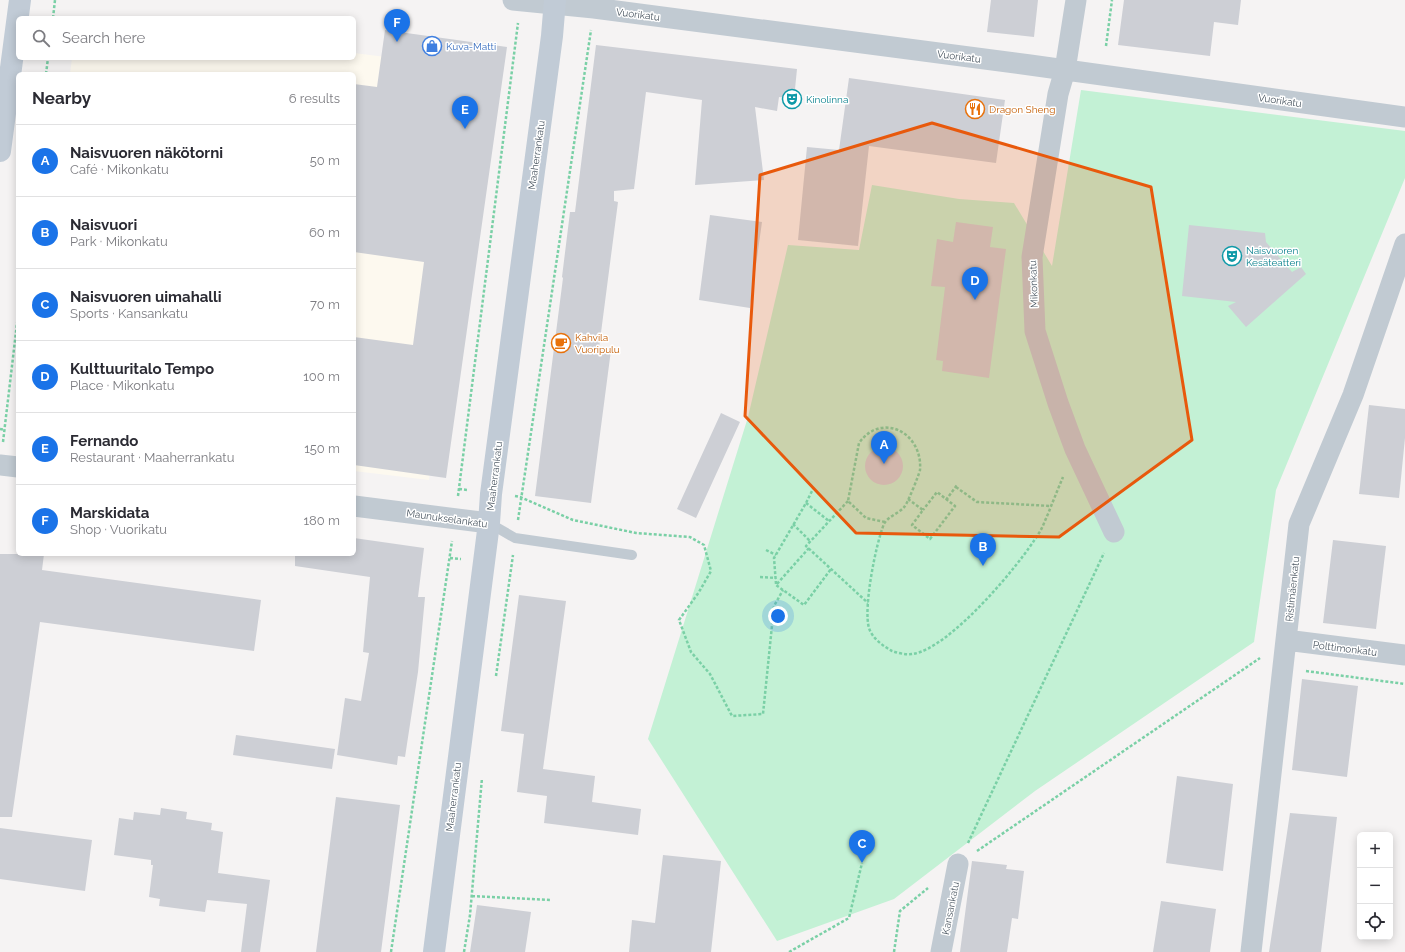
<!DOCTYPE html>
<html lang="en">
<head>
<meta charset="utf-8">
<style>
  body { margin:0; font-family:Raleway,sans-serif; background:#f2f2f3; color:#2b2b33 }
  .controls { position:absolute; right:12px; bottom:12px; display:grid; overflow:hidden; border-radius:6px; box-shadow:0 2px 10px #0003 }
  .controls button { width:36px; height:36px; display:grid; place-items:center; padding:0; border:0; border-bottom:1px solid #e1e1e2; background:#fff; color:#2b2b33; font:20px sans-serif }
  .you { position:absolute; left:778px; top:616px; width:14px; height:14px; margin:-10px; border:3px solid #fff; border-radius:50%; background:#1a73e8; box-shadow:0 0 0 6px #1a73e833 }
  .badge { display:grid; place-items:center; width:26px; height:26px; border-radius:50%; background:#1a73e8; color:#fff; font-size:13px; font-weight:700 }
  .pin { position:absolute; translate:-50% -33px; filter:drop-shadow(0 1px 2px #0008) }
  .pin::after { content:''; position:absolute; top:21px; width:14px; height:12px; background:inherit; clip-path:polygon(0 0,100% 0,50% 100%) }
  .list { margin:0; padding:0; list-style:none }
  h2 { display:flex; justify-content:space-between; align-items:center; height:52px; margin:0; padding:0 16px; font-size:17px }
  h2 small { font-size:13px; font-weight:400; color:#7c7c81 }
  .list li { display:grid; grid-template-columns:26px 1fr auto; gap:12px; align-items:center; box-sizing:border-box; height:72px; padding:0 16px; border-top:1px solid #e1e1e2 }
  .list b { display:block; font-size:15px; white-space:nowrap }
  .list p { margin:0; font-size:13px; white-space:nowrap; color:#7c7c81 }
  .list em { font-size:13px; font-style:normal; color:#7c7c81 }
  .icon { flex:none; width:22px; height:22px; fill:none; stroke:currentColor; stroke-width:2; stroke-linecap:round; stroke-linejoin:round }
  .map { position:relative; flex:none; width:1405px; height:952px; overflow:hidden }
  .search { position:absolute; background:#fff; box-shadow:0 2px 10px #0003; left:16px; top:16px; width:340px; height:44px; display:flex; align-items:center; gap:10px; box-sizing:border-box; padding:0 14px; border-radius:6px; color:#7c7c81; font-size:15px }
  .panel { position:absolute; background:#fff; box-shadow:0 2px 10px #0003; left:16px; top:72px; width:340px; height:484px; border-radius:6px }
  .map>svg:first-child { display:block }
  .commercial { fill:#fdf9ef }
  .green { fill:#c3f1d5 }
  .building { fill:#cdcfd5 }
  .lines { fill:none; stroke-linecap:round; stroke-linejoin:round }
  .path { stroke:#7ad0a6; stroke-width:2.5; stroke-dasharray:3 2; stroke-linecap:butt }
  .lane { stroke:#c1cad2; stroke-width:10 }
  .street { stroke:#c1cad2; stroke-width:21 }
  .secondary { stroke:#c1cbd6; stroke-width:22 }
  .marked { fill:#e8590c; fill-opacity:0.2; stroke:#e8590c; stroke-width:3; stroke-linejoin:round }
  .labels { text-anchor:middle; stroke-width:3; stroke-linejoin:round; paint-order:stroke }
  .street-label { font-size:10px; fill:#4a5661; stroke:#fff }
  .shop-label { font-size:10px; fill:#366cbe; stroke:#fff; text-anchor:start }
  .culture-label { font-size:10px; fill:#0d838f; stroke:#fff; text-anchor:start }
  .food-label { font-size:10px; fill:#c56008; stroke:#fff; text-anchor:start }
</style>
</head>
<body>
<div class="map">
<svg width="1405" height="952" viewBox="0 0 1405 952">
  <rect width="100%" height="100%" fill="#f5f3f3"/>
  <path class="commercial" d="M 354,53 L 481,69 L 429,480 L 354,471 L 354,74 L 70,74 L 72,58 L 354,58 Z"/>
  <path class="green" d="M 1081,90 L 1405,131 L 1405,178 L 1276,490 L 1254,642 L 1035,791 L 894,899 L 777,941 L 648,739 L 748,417 L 788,245 L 859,250 L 872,185 L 959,199 L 1014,203 L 1052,266 Z"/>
  <path class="building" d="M 991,0 L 1038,0 L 1034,37 L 987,32 Z
    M 1124,0 L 1241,0 L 1238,25 L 1214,22 L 1210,56 L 1118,45 Z
    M 385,30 L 507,47 L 446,478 L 354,465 L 354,337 L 413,345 L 424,262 L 354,252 L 354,84 L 377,87 Z
    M 596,45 L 797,69 L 794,99 L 779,97 L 777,111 L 755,107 L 764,180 L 695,185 L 702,100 L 646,92 L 634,189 L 614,191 L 614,201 L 618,202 L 599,348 L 611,350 L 591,503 L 535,496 L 563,278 L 562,277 L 570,212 L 575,212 Z
    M 849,78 L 1005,100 L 996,163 L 869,146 L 858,246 L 798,240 L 807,147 L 839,150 Z
    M 710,215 L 762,222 L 750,308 L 699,300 Z
    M 956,222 L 993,227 L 990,247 L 1006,249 L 989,378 L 942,371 L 943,361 L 936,360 L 945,287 L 931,286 L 937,239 L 953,242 Z
    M 1189,225 L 1265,233 L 1266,242 L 1292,272 L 1301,267 L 1306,274 L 1246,327 L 1228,306 L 1236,302 L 1182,296 Z
    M 1369,405 L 1405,409 L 1405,438 L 1399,498 L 1359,494 Z
    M 721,413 L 740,422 L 696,518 L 677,509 Z
    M865 466a19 19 0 1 1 38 0a19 19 0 1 1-38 0Z
    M 354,538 L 424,548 L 418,597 L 425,597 L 418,672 L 405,757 L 398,756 L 397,765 L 337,755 L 345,698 L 361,701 L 369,653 L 363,652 L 370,577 L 295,566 L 295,554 L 354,554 Z
    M 1333,540 L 1386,546 L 1376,629 L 1323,623 Z
    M 0,554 L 44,554 L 42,570 L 261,600 L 254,651 L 40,622 L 12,817 L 0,817 Z
    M 519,595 L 566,601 L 543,769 L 595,776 L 592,802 L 641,809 L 638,835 L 544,823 L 547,796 L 517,792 L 524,734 L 501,731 Z
    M 1302,679 L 1358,686 L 1347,777 L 1292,770 Z
    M 236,735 L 335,749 L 332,769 L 233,755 Z
    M 1177,776 L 1233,784 L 1223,871 L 1166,863 Z
    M 336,797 L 400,805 L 381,952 L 316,952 Z
    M 161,808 L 187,812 L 186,819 L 212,823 L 211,830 L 223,832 L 218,873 L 270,880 L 260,952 L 241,952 L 247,904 L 207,900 L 205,912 L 159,906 L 160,899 L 149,897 L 153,865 L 151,865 L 151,860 L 114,855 L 119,818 L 133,820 L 134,812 L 160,815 Z
    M 1290,813 L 1337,817 L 1321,952 L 1269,952 Z
    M 0,828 L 92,840 L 85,891 L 0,879 Z
    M 663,855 L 721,861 L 711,952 L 629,952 L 632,920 L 655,923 Z
    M 972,861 L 1007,865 L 1006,869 L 1024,871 L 1018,919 L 1012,918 L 1007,952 L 960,952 Z
    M 1161,901 L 1216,909 L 1210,952 L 1153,952 Z
    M 477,905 L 531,912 L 525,952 L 470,952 Z"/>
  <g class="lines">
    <path class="path" d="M 53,18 L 55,0
      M 1106,46 L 1112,0
      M 46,74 L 48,58
      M 0,429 L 5,430
      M 3,442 L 18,315
      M 956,487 L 977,502 L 1051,506
      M 459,489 L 468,490
      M 458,496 L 518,23
      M 515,496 L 520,497 L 573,520 L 636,533 L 690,537 L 704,545 L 711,571 L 699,592 L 679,620 L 691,652 L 710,674 L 732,716 L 763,714 L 774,606 L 783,590
      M 908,499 L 923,510 L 912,525 L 930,539 L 955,506 L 937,492 L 923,510
      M 946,500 L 957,485
      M 848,501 L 806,546 L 868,603
      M 806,503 L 829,521
      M 518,520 L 591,30
      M 885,522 L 866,518 L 848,501 L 859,443 C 882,411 923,433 920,470 C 919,475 908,502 905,506 C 900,513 888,516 884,524 C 876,543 863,608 869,628 C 872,638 883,646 892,651 C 898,653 906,655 913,654 C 950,648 1019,566 1039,533 C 1043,527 1045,520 1048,514 C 1053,501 1058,489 1063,477
      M 793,524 L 810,541
      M 809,548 L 776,585 L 804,605 L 831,569
      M 766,550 L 776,555
      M 450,558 L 461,559
      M 760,577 L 776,578
      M 776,584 L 774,558 L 806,503 L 813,489
      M 1306,671 L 1405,684
      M 496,676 L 513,555
      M 968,843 L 1104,553
      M 977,851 L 1260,658
      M 472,896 L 551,900
      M 391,952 L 452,541
      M 464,952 L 470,915 L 482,778
      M 789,952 L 849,918 L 862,863
      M 894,952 L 900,911 L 928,888"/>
    <path class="lane" d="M 489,523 L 515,538 L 632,555"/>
    <path class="street" d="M 513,0 L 594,8 L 1030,65 L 1405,117
      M 1076,0 L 1065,70 L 1058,94 L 1032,257 L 1035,331 L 1058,403 L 1075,449 L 1114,532
      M 0,465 L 18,467
      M 354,506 L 489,523
      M 1286,640 L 1405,655
      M 941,952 L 958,864
      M 1251,952 L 1299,524 L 1353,395 L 1405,244"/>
    <path class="secondary" d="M 0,151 L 20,0
      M 434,952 L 489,523 L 491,494 L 552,36 L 555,0"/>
  </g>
  <path class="marked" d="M 932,123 L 1151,187 L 1192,440 L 1059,537 L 856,533 L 745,416 L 760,175 Z"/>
  <defs>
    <g id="shop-ring" transform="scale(1)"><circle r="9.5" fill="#fff" stroke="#3f7fe0" stroke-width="1.5"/><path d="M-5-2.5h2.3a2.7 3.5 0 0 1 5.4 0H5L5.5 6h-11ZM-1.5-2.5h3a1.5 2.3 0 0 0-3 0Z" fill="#3f7fe0"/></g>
    <g id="theatre-ring" transform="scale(1)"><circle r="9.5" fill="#fff" stroke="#0f9aa8" stroke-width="1.5"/><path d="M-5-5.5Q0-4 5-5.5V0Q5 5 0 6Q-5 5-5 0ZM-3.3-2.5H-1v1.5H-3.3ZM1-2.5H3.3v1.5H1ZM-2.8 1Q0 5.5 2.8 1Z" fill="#0f9aa8"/></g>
    <g id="restaurant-ring" transform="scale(1)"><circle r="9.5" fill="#fff" stroke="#e8710a" stroke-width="1.5"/><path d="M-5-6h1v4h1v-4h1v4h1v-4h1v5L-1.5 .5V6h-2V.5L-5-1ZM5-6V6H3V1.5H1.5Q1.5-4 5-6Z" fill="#e8710a"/></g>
    <g id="cafe-ring" transform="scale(1)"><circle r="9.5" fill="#fff" stroke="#e8710a" stroke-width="1.5"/><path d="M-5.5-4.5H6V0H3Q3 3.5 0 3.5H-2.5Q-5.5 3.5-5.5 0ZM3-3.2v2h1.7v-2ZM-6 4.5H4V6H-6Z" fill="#e8710a"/></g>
  </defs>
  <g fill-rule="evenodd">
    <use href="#shop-ring" x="432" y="46"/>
    <use href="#theatre-ring" x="792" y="99"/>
    <use href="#restaurant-ring" x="975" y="109"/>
    <use href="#theatre-ring" x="1232" y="256"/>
    <use href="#cafe-ring" x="561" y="343"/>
  </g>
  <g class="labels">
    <g class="street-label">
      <text transform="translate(638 14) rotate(7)" y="4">Vuorikatu</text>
      <text transform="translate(959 56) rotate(7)" y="4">Vuorikatu</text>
      <text transform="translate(1280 100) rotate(8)" y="4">Vuorikatu</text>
      <text transform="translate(536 155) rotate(-82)" y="4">Maaherrankatu</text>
      <text transform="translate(1033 284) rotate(-92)" y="4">Mikonkatu</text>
      <text transform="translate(494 476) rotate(-83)" y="4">Maaherrankatu</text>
      <text transform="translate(447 518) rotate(8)" y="4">Maunukselankatu</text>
      <text transform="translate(1292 589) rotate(-84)" y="4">Ristimäenkatu</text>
      <text transform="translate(1345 648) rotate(7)" y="4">Polttimonkatu</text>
      <text transform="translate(453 797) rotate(-83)" y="4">Maaherrankatu</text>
      <text transform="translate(950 908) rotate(-79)" y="4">Kansankatu</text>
    </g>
    <g class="shop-label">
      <text x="446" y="50">Kuva-Matti</text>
    </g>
    <g class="culture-label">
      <text x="806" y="103">Kinolinna</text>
      <text x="1246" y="254">Naisvuoren<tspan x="1246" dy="12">Kesäteatteri</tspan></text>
    </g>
    <g class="food-label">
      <text x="989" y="113">Dragon Sheng</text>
      <text x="575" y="341">Kahvila<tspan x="575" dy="12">Vuoripulu</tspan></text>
    </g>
  </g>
</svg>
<div class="controls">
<button>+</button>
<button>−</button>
<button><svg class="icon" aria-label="locate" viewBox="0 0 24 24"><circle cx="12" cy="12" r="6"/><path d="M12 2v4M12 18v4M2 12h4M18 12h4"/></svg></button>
</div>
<div class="you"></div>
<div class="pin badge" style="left:884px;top:464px">A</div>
<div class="pin badge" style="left:983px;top:566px">B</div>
<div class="pin badge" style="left:862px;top:863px">C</div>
<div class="pin badge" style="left:975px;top:300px">D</div>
<div class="pin badge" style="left:465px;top:129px">E</div>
<div class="pin badge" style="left:397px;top:42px">F</div>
<div class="search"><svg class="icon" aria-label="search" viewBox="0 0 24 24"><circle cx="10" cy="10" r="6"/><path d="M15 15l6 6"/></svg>Search here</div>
<section class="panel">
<h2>Nearby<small>6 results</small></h2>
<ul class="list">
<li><span class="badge">A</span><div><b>Naisvuoren näkötorni</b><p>Café · Mikonkatu</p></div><em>50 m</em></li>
<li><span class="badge">B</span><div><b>Naisvuori</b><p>Park · Mikonkatu</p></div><em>60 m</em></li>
<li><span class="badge">C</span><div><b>Naisvuoren uimahalli</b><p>Sports · Kansankatu</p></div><em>70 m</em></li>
<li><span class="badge">D</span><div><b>Kulttuuritalo Tempo</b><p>Place · Mikonkatu</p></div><em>100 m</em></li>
<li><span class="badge">E</span><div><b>Fernando</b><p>Restaurant · Maaherrankatu</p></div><em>150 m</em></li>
<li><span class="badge">F</span><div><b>Marskidata</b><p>Shop · Vuorikatu</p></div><em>180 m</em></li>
</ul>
</section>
</div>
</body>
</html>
